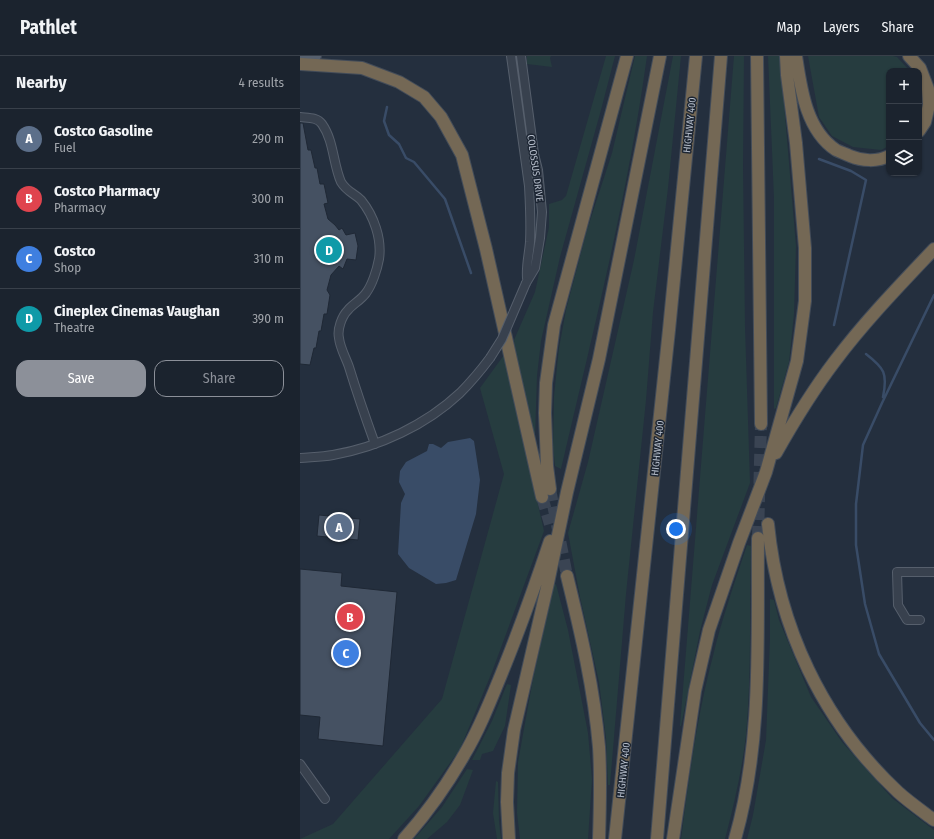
<!DOCTYPE html>
<html lang="en">
<head>
<meta charset="utf-8">
<style>
  body { margin:0; font-family:"Fira Sans Condensed",sans-serif; background:#242b36; color:#f1f3f6 }
  .controls { position:absolute; right:12px; top:12px; display:grid; overflow:hidden; border-radius:8px; box-shadow:0 1px 3px #0004 }
  .controls button { width:36px; height:36px; display:grid; place-items:center; padding:0; border:0; border-bottom:1px solid #39404a; background:#1b232e; color:#f1f3f6; font:20px sans-serif }
  .you { position:absolute; left:376px; top:473px; width:14px; height:14px; margin:-10px; border:3px solid #fff; border-radius:50%; background:#1a73e8; box-shadow:0 0 0 6px #1a73e833 }
  .badge { display:grid; place-items:center; width:26px; height:26px; border-radius:50%; background:#8c9099; color:#fff; font-size:13px; font-weight:700 }
  .pin { position:absolute; translate:-50% -50%; border:2px solid #fff; box-shadow:0 1px 4px #0006 }
  .list { margin:0; padding:0; list-style:none }
  h2 { display:flex; justify-content:space-between; align-items:center; height:52px; margin:0; padding:0 16px; font-size:17px }
  h2 small { font-size:13px; font-weight:400; color:#a0a4aa }
  .list li { display:grid; grid-template-columns:26px 1fr auto; gap:12px; align-items:center; box-sizing:border-box; height:60px; padding:0 16px; border-top:1px solid #39404a }
  .list b { display:block; font-size:15px; white-space:nowrap }
  .list p { margin:0; font-size:13px; white-space:nowrap; color:#a0a4aa }
  .list em { font-size:13px; font-style:normal; color:#a0a4aa }
  .actions { display:flex; gap:8px; padding:12px 16px }
  .actions a { flex:1; padding:9px 0; border:1px solid #8c9099; border-radius:12px; text-align:center; font-size:14px; color:#8c9099 }
  .actions .main { background:#8c9099; color:#fff }
  .icon { flex:none; width:22px; height:22px; fill:none; stroke:currentColor; stroke-width:2; stroke-linecap:round; stroke-linejoin:round }
  .map { position:relative; flex:none; width:634px; height:783px; overflow:hidden }
  header { display:flex; align-items:center; gap:24px; box-sizing:border-box; height:56px; padding:0 20px; background:#1b232e; border-bottom:1px solid #39404a }
  header strong { font-size:19px }
  nav { display:flex; gap:22px; margin-inline-start:auto; font-size:14px }
  main { display:flex }
  aside { flex:1; background:#1b232e }
  .map>svg:first-child { display:block }
  .green { fill:#263c3f }
  .water { fill:#394c67 }
  .lines { fill:none; stroke-linecap:round; stroke-linejoin:round }
  .stream { stroke:#394c67; stroke-width:2.5 }
  .building { fill:#455162; stroke:#1f2835 }
  .highway-tunnel { stroke:#3a4453; stroke-width:12; stroke-dasharray:12 6; stroke-linecap:butt }
  .minor-casing { stroke:#565f6c; stroke-width:10 }
  .major-casing { stroke:#414a57; stroke-width:12 }
  .highway-casing { stroke:#434c59; stroke-width:14 }
  .minor { stroke:#38414e; stroke-width:8 }
  .major { stroke:#56606e; stroke-width:10 }
  .highway { stroke:#746855; stroke-width:12 }
  .minor-bridge-casing { stroke:#565f6c; stroke-width:10; stroke-linecap:butt }
  .minor-bridge { stroke:#38414e; stroke-width:8 }
  .labels { text-anchor:middle; stroke-width:3; stroke-linejoin:round; paint-order:stroke }
  .street-label { font-size:10px; fill:#b4bcc9; stroke:#1d2633 }
</style>
</head>
<body>
<header>
<strong>Pathlet</strong>
<nav><a>Map</a><a>Layers</a><a>Share</a></nav>
</header>
<main>
<aside>
<h2>Nearby<small>4 results</small></h2>
<ul class="list">
<li><span class="badge" style="background:#5c6f8a">A</span><div><b>Costco Gasoline</b><p>Fuel</p></div><em>290 m</em></li>
<li><span class="badge" style="background:#e0444e">B</span><div><b>Costco Pharmacy</b><p>Pharmacy</p></div><em>300 m</em></li>
<li><span class="badge" style="background:#3f7fe0">C</span><div><b>Costco</b><p>Shop</p></div><em>310 m</em></li>
<li><span class="badge" style="background:#0f9aa8">D</span><div><b>Cineplex Cinemas Vaughan</b><p>Theatre</p></div><em>390 m</em></li>
</ul>
<div class="actions"><a class="main">Save</a><a>Share</a></div>
</aside>
<div class="map">
<svg width="634" height="783" viewBox="0 0 634 783">
  <rect width="100%" height="100%" fill="#242f3e"/>
  <path class="green" d="M 227,0 L 251,0 L 250,2 L 252,11 L 227,8 Z
    M 306,0 L 315,0 L 301,54 L 260,201 L 241,285 L 237,320 L 235,382 L 216,302 L 214,284 L 235,236 L 249,171 L 249,148 L 262,144 L 266,140 Z
    M 335,0 L 347,0 C 328,139 293,276 261,413 L 255,410 L 253,391 L 254,340 L 259,292 L 266,254 L 287,174 L 312,97 Z
    M 373,0 L 381,0 L 368,132 L 353,256 L 346,344 L 326,538 L 310,729 L 308,729 L 306,682 L 299,626 L 280,541 L 268,477 L 288,406 L 334,204 Z
    M 434,0 L 444,0 L 443,110 L 445,271 L 450,427 L 412,529 L 400,575 L 381,670 L 380,670 Z
    M 468,0 L 480,0 L 496,190 L 494,258 L 489,306 L 476,352 L 474,353 L 474,142 Z
    M 508,0 L 593,0 L 597,1 L 610,15 L 589,15 L 589,90 L 581,94 L 553,91 L 532,80 L 519,61 Z
    M 204,299 L 244,475 L 192,616 L 160,693 L 119,750 L 89,783 L 0,783 L 33,768 L 142,643 L 204,418 L 180,332 Z
    M 447,489 L 451,490 C 449,553 452,616 446,679 C 442,714 434,749 425,783 L 381,783 C 389,722 397,660 413,600 C 422,562 435,526 447,489 Z
    M 256,528 L 268,574 L 288,677 L 292,723 L 288,783 L 220,783 L 217,757 L 218,706 L 233,623 L 254,529 Z
    M 470,543 L 474,544 L 479,564 L 511,641 L 542,686 L 592,742 L 634,774 L 634,783 L 447,783 L 453,759 L 466,684 L 470,582 Z
    M 207,628 L 211,629 L 205,670 L 193,695 L 182,698 L 180,704 L 172,704 L 192,665 Z
    M 167,713 L 173,714 L 160,749 L 147,766 L 127,783 L 114,783 L 142,751 Z
    M 196,725 L 198,726 L 199,765 L 201,783 L 197,783 L 193,757 Z"/>
  <path class="water" d="M 170,382 L 174,385 L 180,424 L 176,458 L 156,524 L 146,527 L 136,528 L 109,512 L 98,498 L 101,447 L 105,438 L 99,426 L 100,415 L 106,406 L 127,395 L 129,388 L 133,388 L 141,392 L 148,386 Z"/>
  <g class="lines">
    <path class="stream" d="M 87,51 L 84,65 L 89,79 L 99,88 L 106,102 L 114,106 L 145,143 L 171,217
      M 519,103 L 551,115 L 566,124 L 534,269
      M 634,239 L 582,347 L 563,389 L 556,448 L 556,489 L 565,548 L 579,598 L 620,667 L 634,684
      M 566,298 C 584,312 588,317 583,341"/>
  </g>
  <path class="building" d="M 0,67 L 3,67 L 8,94 L 11,94 L 15,112 L 17,112 L 20,128 L 24,128 L 28,147 L 24,148 L 28,163 L 35,169 L 39,174 L 42,172 L 46,179 L 55,177 L 58,190 L 56,204 L 47,203 L 43,213 L 39,210 L 31,219 L 27,234 L 30,239 L 27,258 L 24,258 L 21,275 L 19,275 L 16,292 L 14,292 L 10,309 L 0,308 Z
    M 19,459 L 60,463 L 58,484 L 17,480 Z
    M 0,513 L 42,517 L 41,530 L 97,536 L 83,690 L 18,683 L 20,661 L 0,659 Z"/>
  <g class="lines">
    <path class="highway-tunnel" d="M 250,433 L 267,520
      M 242,441 L 250,468
      M 458,482 L 461,368"/>
    <g class="minor-casing">
      <path id="minor" d="M 211,0 L 229,130 C 230,148 231,167 230,186 C 229,199 226,209 227,222
        M 221,0 L 234,98 L 238,114 L 242,156 L 240,182 L 235,212 L 226,227
        M 0,61 C 8,62 17,61 22,68 C 34,85 33,108 41,126 C 47,136 54,137 61,144 C 74,160 82,183 79,203 C 77,214 72,229 66,237 C 61,244 53,248 48,254 C 42,260 37,273 39,282 C 40,292 46,302 49,311 C 57,337 66,363 75,388
        M 0,402 C 11,401 22,401 33,399 C 79,391 126,369 160,337 C 171,326 181,314 190,302
        M 620,564 L 607,564 L 598,549 L 597,516 L 634,516
        M 0,708 L 25,743"/>
    </g>
    <g class="major-casing">
      <path id="major" d="M 0,2 L 16,0"/>
    </g>
    <g class="highway-casing">
      <path id="highway" d="M 457,0 L 461,368
        M 496,0 C 501,33 506,74 536,94 C 540,96 546,98 550,100 C 562,105 577,106 589,100
        M 609,0 L 620,12 L 628,33 L 629,49 L 625,66 L 619,75
        M 0,8 L 62,12 L 99,26 L 124,41 L 141,61 L 162,99 L 186,193 L 242,441
        M 476,397 C 494,365 513,334 535,305 C 565,265 600,229 634,193
        M 250,433 L 247,410 L 245,357 L 246,327 L 254,269 L 327,0
        M 468,468 C 478,570 522,665 598,736 C 609,746 622,755 634,764
        M 267,520 C 281,577 294,633 299,691 C 301,722 300,752 299,783
        M 104,783 C 127,757 147,729 164,699 C 179,674 190,646 201,619 C 219,575 235,530 250,485
        M 209,783 L 207,746 L 208,717 L 214,674 L 248,527 L 267,436 L 299,303 L 360,0
        M 315,783 L 369,274 L 396,0
        M 357,783 L 421,0
        M 373,783 L 395,635 L 409,574 L 439,487 L 466,416 L 497,305 L 505,245 L 505,192 L 496,87 L 487,19 L 486,0
        M 435,783 C 463,685 457,583 458,482"/>
    </g>
    <use href="#minor" class="minor"/>
    <use href="#major" class="major"/>
    <use href="#highway" class="highway"/>
    <g class="minor-bridge-casing">
      <path id="minor-bridge" d="M 190,302 L 202,283 L 226,227"/>
    </g>
    <use href="#minor-bridge" class="minor-bridge"/>
  </g>
  <g class="labels">
    <g class="street-label">
      <text transform="translate(389 69) rotate(-84)" y="4">HIGHWAY 400</text>
      <text transform="translate(236 112) rotate(82)" y="4">COLOSSUS DRIVE</text>
      <text transform="translate(357 392) rotate(-84)" y="4">HIGHWAY 400</text>
      <text transform="translate(323 714) rotate(-84)" y="4">HIGHWAY 400</text>
    </g>
  </g>
</svg>
<div class="controls">
<button>+</button>
<button>−</button>
<button><svg class="icon" aria-label="layers" viewBox="0 0 24 24"><path d="M12 4l9 5-9 5-9-5zM3 14l9 5 9-5"/></svg></button>
</div>
<div class="you"></div>
<div class="pin badge" style="left:39px;top:471px;background:#5c6f8a">A</div>
<div class="pin badge" style="left:50px;top:561px;background:#e0444e">B</div>
<div class="pin badge" style="left:46px;top:597px;background:#3f7fe0">C</div>
<div class="pin badge" style="left:29px;top:194px;background:#0f9aa8">D</div>
</div>
</main>
</body>
</html>
